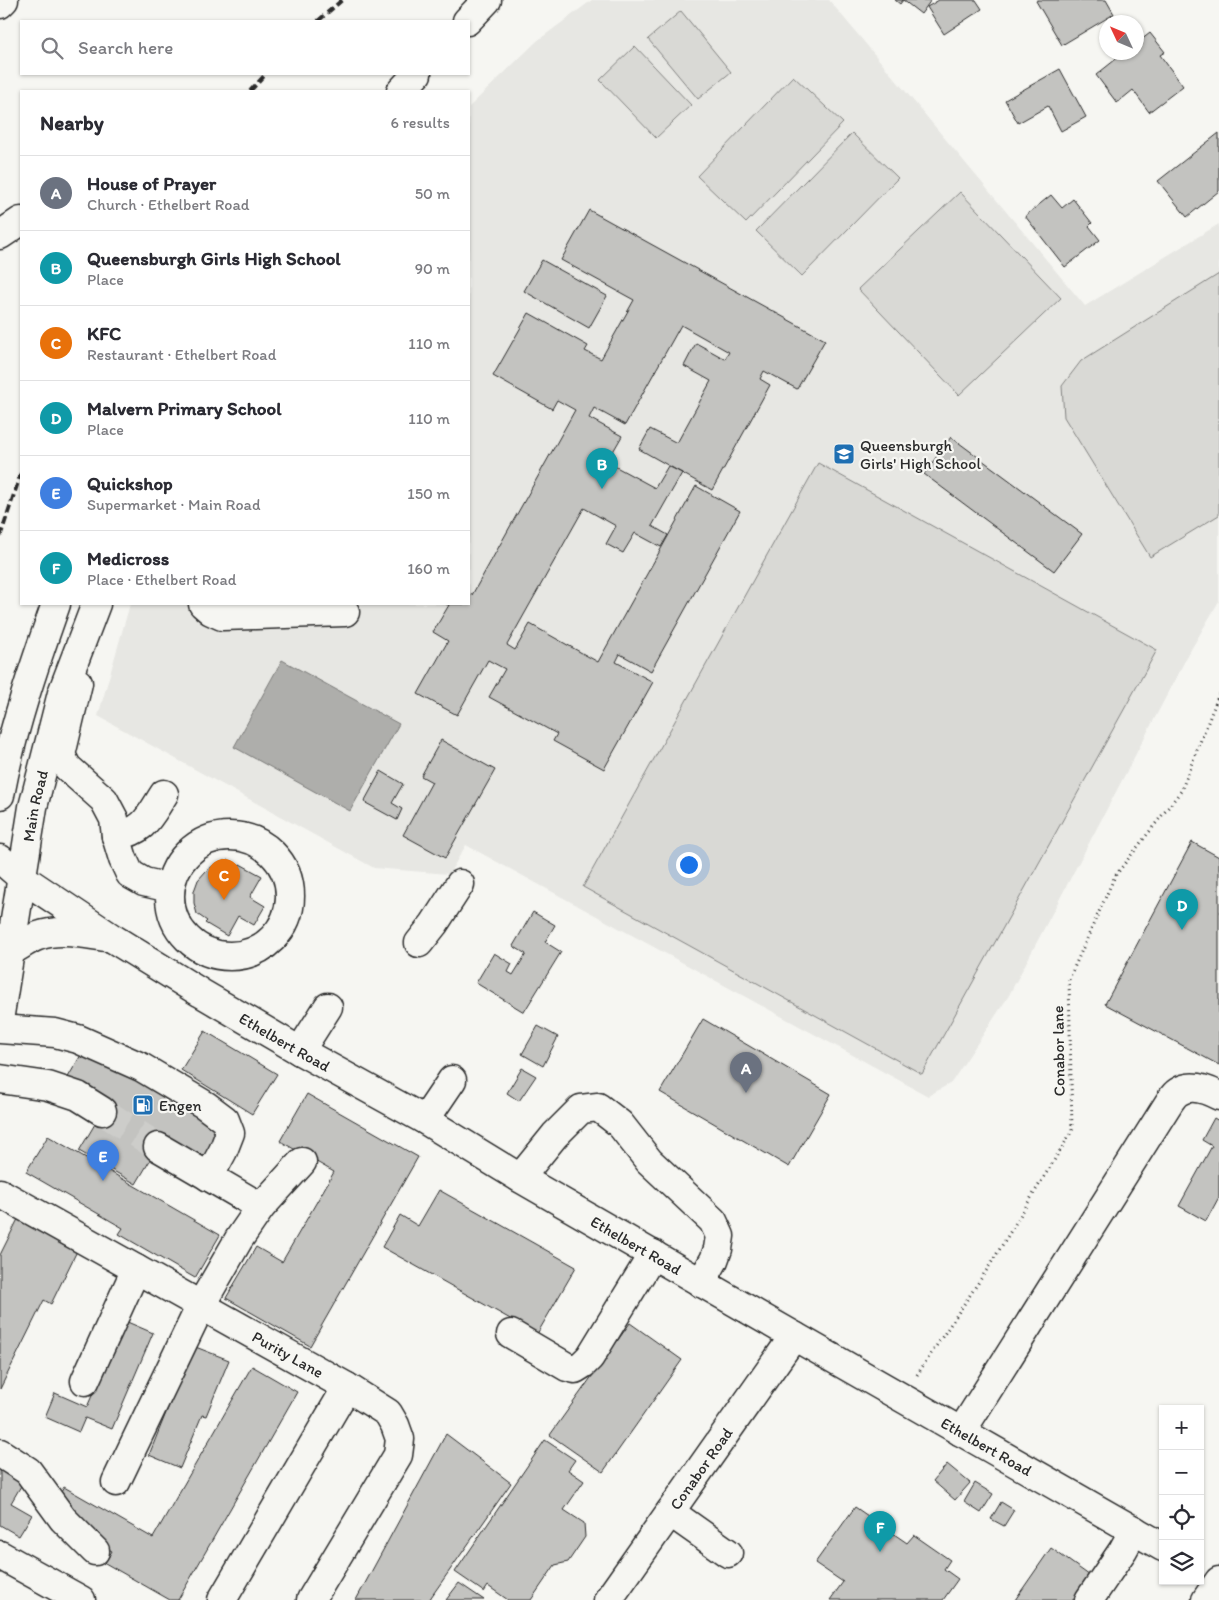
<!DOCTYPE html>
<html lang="en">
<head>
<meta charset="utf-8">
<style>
  body { margin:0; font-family:Itim,sans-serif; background:#f2f2f3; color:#2b2b33 }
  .controls { position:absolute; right:15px; bottom:15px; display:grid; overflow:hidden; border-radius:0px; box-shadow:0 1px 4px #0004 }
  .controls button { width:45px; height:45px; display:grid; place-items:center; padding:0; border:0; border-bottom:1px solid #e1e1e2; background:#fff; color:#2b2b33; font:25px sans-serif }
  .compass { position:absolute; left:1099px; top:15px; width:45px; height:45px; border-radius:50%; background:#fff; box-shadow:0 1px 4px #0004; rotate:314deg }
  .you { position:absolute; left:688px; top:864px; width:18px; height:18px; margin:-12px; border:4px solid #fff; border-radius:50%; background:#1a73e8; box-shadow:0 0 0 8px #1a73e833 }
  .badge { display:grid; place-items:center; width:32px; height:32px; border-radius:50%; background:#b45309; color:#fff; font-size:16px; font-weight:700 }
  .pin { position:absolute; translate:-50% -41px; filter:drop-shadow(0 1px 2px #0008) }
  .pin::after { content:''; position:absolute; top:26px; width:18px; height:15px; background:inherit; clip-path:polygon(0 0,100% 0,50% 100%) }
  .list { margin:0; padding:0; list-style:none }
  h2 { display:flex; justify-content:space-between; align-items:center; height:65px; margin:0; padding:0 20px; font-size:21px }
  h2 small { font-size:16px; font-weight:400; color:#7c7c81 }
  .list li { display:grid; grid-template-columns:32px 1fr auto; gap:15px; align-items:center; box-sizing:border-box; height:75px; padding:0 20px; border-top:1px solid #e1e1e2 }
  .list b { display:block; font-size:19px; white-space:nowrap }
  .list p { margin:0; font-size:16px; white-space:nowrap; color:#7c7c81 }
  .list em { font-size:16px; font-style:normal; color:#7c7c81 }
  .icon { flex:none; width:28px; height:28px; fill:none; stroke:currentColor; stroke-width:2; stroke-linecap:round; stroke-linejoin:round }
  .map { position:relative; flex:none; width:1219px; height:1600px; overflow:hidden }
  .search { position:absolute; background:#fff; box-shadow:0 1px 4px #0004; left:20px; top:20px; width:450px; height:55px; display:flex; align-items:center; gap:12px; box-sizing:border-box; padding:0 18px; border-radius:0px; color:#7c7c81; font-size:19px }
  .panel { position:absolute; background:#fff; box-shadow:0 1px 4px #0004; left:20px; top:90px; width:450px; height:515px; border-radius:0px }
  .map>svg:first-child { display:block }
  .built { fill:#e7e7e3 }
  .green { fill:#d9d9d5; stroke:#828280 }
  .water { fill:#aeaeab; stroke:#7a7a78 }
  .building { fill:#c3c3c0; stroke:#2b2b2b }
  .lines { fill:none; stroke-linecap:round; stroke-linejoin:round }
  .minor-tunnel { stroke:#cdcdca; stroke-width:28; stroke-dasharray:28 14; stroke-linecap:butt }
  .minor-casing { stroke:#2b2b2b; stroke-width:31 }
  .major-casing { stroke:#2b2b2b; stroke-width:31 }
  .highway-casing { stroke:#2b2b2b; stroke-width:31 }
  .path { stroke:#2b2b2b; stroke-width:3; stroke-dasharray:1 4; stroke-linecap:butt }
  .minor { stroke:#f6f6f2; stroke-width:28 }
  .major { stroke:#f6f6f2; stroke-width:28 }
  .highway { stroke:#f6f6f2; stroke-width:28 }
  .rail { stroke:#2b2b2b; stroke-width:4; stroke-dasharray:8 4; stroke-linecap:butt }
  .labels { text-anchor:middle; stroke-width:4.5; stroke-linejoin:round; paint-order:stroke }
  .poi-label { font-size:16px; fill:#2b2b2b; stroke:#f6f6f2; text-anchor:start }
  .street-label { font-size:16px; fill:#2b2b2b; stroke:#f6f6f2 }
</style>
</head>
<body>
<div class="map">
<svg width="1219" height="1600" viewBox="0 0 1219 1600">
  <rect width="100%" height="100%" fill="#f6f6f2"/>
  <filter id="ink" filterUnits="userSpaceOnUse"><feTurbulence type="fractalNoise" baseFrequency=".02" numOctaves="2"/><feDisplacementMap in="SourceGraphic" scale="10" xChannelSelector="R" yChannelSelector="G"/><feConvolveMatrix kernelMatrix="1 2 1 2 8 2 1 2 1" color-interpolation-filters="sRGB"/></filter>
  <g filter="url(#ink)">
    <path class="built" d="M 592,0 L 829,0 L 1085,306 L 1219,224 L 1219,601 L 1189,653 L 1008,997 L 951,1083 L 928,1096 L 466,845 L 449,874 L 374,868 L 98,716 L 130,604 L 469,604 L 469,107 L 537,41 Z"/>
    <path class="green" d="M 681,11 L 731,72 L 698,99 L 648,39 Z
      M 635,46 L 691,105 L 656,138 L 600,80 Z
      M 793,76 L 843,123 L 746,223 L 697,176 Z
      M 852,133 L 898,178 L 802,276 L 756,231 Z
      M 960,192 L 1061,298 L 959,395 L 858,289 Z
      M 1219,274 L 1219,515 L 1150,557 L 1064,417 L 1062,386 L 1081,361 Z
      M 818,463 L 1157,650 L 922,1074 L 583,887 Z"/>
    <path class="water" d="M 282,660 L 399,724 L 350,811 L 234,747 Z"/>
    <path class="building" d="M 895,0 L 931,0 L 921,14 L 903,0 L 900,4 Z
      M 939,0 L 976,0 L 982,9 L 944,34 L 927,7 Z
      M 1038,0 L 1106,0 L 1114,14 L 1062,45 L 1036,1 Z
      M 1150,33 L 1165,52 L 1160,55 L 1183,86 L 1149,112 L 1133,90 L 1117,103 L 1096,75 L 1125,52 L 1136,52 L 1136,44 Z
      M 1060,69 L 1086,117 L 1061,131 L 1048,106 L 1018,123 L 1005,100 Z
      M 1219,133 L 1219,191 L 1187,217 L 1158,181 Z
      M 1051,195 L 1062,208 L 1073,199 L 1092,223 L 1089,226 L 1100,240 L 1065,267 L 1025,216 Z
      M 589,210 L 825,340 L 797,389 L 764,371 L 760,379 L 770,385 L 712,490 L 639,449 L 650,429 L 677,443 L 711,381 L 684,366 L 696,343 L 725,359 L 729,352 L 681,325 L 625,425 L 594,408 L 589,418 L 622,436 L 607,462 L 655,488 L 668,466 L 682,473 L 652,526 L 668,535 L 661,547 L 635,533 L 623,553 L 606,544 L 616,526 L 584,508 L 507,645 L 515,650 L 530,624 L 598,662 L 696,486 L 740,511 L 651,671 L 620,654 L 616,662 L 653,682 L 604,769 L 553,741 L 557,734 L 489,697 L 505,669 L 488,660 L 457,715 L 418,694 L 448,641 L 433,632 L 449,605 L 446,604 L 469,604 L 469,594 L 472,595 L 575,410 L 557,400 L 552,409 L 493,376 L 529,313 L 588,346 L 585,351 L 601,359 L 634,300 L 561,260 Z
      M 542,260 L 607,296 L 589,328 L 524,291 Z
      M 951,437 L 1082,534 L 1054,571 L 924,474 Z
      M 441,740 L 495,770 L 445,858 L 403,835 L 432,782 L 421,776 Z
      M 381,771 L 403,784 L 392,803 L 402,809 L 397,820 L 364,802 Z
      M 1192,842 L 1219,857 L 1219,1065 L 1105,1004 Z
      M 228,860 L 238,867 L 240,864 L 262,876 L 250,897 L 265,906 L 254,925 L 238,916 L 227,936 L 205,923 L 207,921 L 197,914 L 194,903 L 194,891 L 198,880 L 206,871 L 216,864 Z
      M 533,912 L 555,925 L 545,942 L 561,952 L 524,1012 L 476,983 L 494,953 L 512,964 L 508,972 L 513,975 L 526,954 L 513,946 Z
      M 703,1019 L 831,1094 L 789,1167 L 660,1092 Z
      M 538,1026 L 558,1037 L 543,1066 L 522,1054 Z
      M 205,1031 L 277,1074 L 252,1114 L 181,1070 Z
      M 85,1048 L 223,1128 L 206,1158 L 165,1135 L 136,1184 L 79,1151 L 108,1102 L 67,1079 Z
      M 522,1068 L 536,1076 L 519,1101 L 507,1093 Z
      M 307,1094 L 418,1157 L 310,1346 L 226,1298 L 256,1247 L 282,1262 L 334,1172 L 280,1141 Z
      M 1214,1118 L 1219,1121 L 1219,1197 L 1206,1221 L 1179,1206 L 1212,1146 L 1202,1140 Z
      M 48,1136 L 220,1235 L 195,1278 L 119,1234 L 123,1228 L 26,1172 Z
      M 439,1190 L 576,1267 L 537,1334 L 382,1247 L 400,1215 L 418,1226 Z
      M 18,1219 L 78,1249 L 51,1304 L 44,1300 L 0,1389 L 0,1255 Z
      M 125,1321 L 153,1333 L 112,1429 L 85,1418 L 79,1432 L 45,1417 L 55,1393 L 87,1407 Z
      M 630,1323 L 682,1360 L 603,1472 L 550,1435 Z
      M 193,1346 L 229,1360 L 206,1416 L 202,1415 L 180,1468 L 149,1455 Z
      M 252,1366 L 297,1392 L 178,1600 L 170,1600 L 105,1563 L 112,1551 L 91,1539 L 95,1532 L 69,1517 L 74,1509 L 57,1499 L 64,1487 L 153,1538 Z
      M 446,1434 L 511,1483 L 429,1600 L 356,1600 Z
      M 545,1440 L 575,1460 L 568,1470 L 584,1481 L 564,1510 L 584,1523 L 585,1537 L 568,1562 L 555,1565 L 531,1600 L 508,1600 L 488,1586 L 484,1592 L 455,1572 Z
      M 947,1464 L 970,1483 L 955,1500 L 933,1481 Z
      M 0,1465 L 25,1479 L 11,1503 L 32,1515 L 19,1536 L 0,1525 Z
      M 975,1483 L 993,1494 L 981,1513 L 964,1502 Z
      M 1001,1502 L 1014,1510 L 1004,1526 L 991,1519 Z
      M 855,1507 L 907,1543 L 914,1535 L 950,1560 L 944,1569 L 958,1579 L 943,1600 L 830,1600 L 843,1582 L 815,1563 Z
      M 1051,1548 L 1093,1578 L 1077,1600 L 1015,1600 Z
      M 459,1583 L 484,1600 L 446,1600 Z"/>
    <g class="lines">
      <path class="minor-tunnel" d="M 102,1111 L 158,1147"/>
      <g class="minor-casing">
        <g id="minor">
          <path d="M 0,235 L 21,221"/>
          <path d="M 203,604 L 211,611 L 222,616 L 345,612"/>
          <path d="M 78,683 L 61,755 L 67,767 L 104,800 L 114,819 L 116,836 L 123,859 L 130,874 L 144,882 L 170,888"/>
          <circle cx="230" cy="896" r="60"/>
          <path d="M 116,836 C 145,831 149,817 164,794"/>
          <path id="s1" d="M 0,859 L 21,877 L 112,938 L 201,993 L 300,1051 L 425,1120 L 520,1178 L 794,1336 L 1163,1547"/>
          <path d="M 419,943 L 434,924 L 460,884"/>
          <path d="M 11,951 C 20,946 29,939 38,936 C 60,928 83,934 105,937"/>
          <path d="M 0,1029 L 55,1033 L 78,1039 L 141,1067 L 205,1105 L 225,1120 L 230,1133 L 223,1151 L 209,1177"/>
          <path d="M 300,1051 L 328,1007"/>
          <path d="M 0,1079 L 48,1086 L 78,1096 L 102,1111"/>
          <path d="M 425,1120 L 452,1080"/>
          <path d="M 158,1147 L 261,1207"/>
          <path d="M 520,1178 L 555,1135 L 581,1109 L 598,1107 L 620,1124 L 649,1161 L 713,1221 L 720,1236 L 718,1249 L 714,1260 L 701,1283"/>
          <path id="s2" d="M 0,1193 L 347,1387 L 388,1413 L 395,1425 L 400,1439 L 398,1455 L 311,1600"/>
          <path d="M 511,1334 L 567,1367 L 575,1369 L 583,1364 L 590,1357 L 653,1254"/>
          <path d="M 85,1381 L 136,1269"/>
          <path d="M 961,1432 L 1170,1101 C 1172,1098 1175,1094 1178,1092 C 1191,1083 1208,1090 1219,1096"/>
          <path d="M 0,1453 L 28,1471 L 63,1519 L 95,1551"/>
          <path d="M 116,1482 L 201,1305 L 239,1239 L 261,1207 L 302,1162"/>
          <path d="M 670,1512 L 728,1553"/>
          <path d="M 0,1555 L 81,1600"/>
          <path d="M 222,1600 L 347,1387"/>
          <path id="s3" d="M 608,1600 L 794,1336"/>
          <path d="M 1089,1600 L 1123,1550 L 1134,1530"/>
          <path d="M 1206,1600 L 1219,1581"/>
        </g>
      </g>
      <g class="major-casing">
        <g id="major">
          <path d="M 467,21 L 487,0"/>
          <path d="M 401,91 L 417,74"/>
          <path d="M 0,795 C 12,730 34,666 56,604"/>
          <path id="s4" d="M 0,1014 L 33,807 L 62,693 L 96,604"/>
        </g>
      </g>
      <g class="highway-casing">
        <path id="highway" d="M 0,4 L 4,0"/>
      </g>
      <path class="path" d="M 917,1375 L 990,1265 L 1072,1131 L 1069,979 L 1115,876 L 1181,791 L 1219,694"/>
      <use href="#minor" class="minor"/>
      <use href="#major" class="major"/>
      <use href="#highway" class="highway"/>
      <path class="rail" d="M 318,21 L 342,0
        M 250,91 L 266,74
        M 0,537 L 21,473"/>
    </g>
  </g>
  <defs>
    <g id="school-square" transform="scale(1.125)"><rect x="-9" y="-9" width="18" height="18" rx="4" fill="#1f6fb2" stroke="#f6f6f2"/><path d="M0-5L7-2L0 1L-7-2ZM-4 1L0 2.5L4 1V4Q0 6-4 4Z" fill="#fff"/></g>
    <g id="fuel-square" transform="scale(1.125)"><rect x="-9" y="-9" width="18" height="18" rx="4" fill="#1f6fb2" stroke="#f6f6f2"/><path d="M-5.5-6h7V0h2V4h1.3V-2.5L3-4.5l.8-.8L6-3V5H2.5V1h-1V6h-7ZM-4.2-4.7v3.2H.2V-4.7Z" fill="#fff"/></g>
  </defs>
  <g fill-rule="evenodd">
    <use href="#school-square" x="844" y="454"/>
    <use href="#fuel-square" x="143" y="1105"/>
  </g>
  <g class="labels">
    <g class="poi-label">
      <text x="860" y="451">Queensburgh<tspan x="860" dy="18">Girls' High School</tspan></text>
      <text x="159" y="1111">Engen</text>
    </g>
    <g class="street-label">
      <text dy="6" stroke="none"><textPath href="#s4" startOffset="211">Main Road</textPath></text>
      <text dy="6" stroke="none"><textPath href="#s1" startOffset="339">Ethelbert Road</textPath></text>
      <text transform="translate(1058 1051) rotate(-91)" y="6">Conabor lane</text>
      <text dy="6" stroke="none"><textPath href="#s1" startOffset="745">Ethelbert Road</textPath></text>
      <text dy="6" stroke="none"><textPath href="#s2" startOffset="330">Purity Lane</textPath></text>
      <text dy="6" stroke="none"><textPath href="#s1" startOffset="1149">Ethelbert Road</textPath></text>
      <text dy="6" stroke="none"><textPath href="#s3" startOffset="161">Conabor Road</textPath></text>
    </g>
  </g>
</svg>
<div class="controls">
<button>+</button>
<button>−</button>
<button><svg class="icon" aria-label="locate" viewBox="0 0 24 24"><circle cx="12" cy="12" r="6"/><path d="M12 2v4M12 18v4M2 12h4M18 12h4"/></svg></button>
<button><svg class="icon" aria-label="layers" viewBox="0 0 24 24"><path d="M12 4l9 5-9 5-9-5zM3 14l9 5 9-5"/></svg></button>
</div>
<svg class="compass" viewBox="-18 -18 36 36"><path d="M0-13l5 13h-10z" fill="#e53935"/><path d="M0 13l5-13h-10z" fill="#7c7c81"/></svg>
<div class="you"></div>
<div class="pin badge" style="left:746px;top:1093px;background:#6b7280">A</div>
<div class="pin badge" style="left:602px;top:489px;background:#0f9aa8">B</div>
<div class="pin badge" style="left:224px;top:900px;background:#e8710a">C</div>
<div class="pin badge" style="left:1182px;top:930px;background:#0f9aa8">D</div>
<div class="pin badge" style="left:103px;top:1181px;background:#3f7fe0">E</div>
<div class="pin badge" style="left:880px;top:1552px;background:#0f9aa8">F</div>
<div class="search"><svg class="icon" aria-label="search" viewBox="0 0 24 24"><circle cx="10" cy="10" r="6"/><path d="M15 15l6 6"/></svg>Search here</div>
<section class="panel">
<h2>Nearby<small>6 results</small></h2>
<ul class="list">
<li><span class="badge" style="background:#6b7280">A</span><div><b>House of Prayer</b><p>Church · Ethelbert Road</p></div><em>50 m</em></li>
<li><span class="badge" style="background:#0f9aa8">B</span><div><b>Queensburgh Girls High School</b><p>Place</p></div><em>90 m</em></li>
<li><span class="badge" style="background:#e8710a">C</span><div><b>KFC</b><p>Restaurant · Ethelbert Road</p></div><em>110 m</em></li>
<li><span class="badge" style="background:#0f9aa8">D</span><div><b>Malvern Primary School</b><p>Place</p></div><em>110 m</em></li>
<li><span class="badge" style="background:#3f7fe0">E</span><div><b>Quickshop</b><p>Supermarket · Main Road</p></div><em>150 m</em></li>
<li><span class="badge" style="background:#0f9aa8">F</span><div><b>Medicross</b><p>Place · Ethelbert Road</p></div><em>160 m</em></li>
</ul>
</section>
</div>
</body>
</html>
